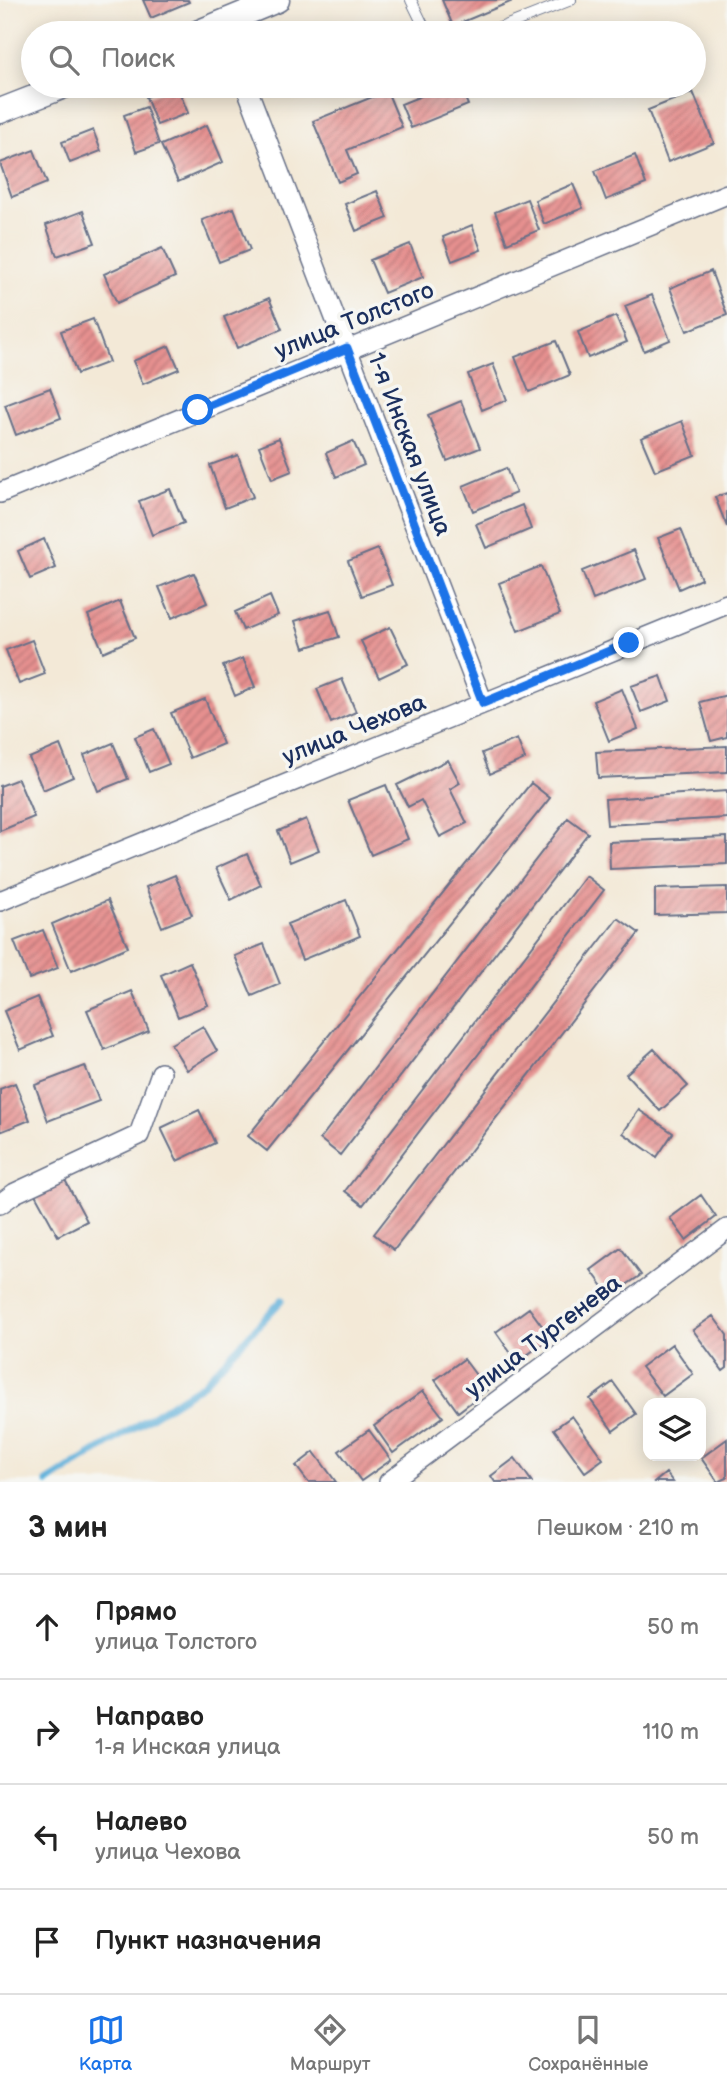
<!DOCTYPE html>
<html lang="ru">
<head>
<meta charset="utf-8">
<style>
  body { margin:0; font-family:"Balsamiq Sans",sans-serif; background:#f6f6f6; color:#222 }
  .controls { position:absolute; right:21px; bottom:21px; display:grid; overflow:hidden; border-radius:14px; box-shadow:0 4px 18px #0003 }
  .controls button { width:63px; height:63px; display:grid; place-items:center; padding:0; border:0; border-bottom:2px solid #e0e0e0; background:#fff; color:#222; font:35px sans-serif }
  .stop { position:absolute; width:21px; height:21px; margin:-16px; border:5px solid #1a73e8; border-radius:50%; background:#fff }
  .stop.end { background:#1a73e8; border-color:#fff; box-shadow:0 2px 7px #0008 }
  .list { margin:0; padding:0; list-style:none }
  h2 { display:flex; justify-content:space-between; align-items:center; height:91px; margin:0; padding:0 28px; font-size:30px }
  h2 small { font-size:23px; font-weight:400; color:#767676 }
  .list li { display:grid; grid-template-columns:46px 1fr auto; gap:21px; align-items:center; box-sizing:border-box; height:105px; padding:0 28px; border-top:2px solid #e0e0e0 }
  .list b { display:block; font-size:26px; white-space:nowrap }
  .list p { margin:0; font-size:23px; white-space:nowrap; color:#767676 }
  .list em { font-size:23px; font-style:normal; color:#767676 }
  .icon { flex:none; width:38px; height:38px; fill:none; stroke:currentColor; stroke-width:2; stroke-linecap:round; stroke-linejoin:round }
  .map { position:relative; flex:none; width:727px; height:1482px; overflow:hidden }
  .search { position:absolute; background:#fff; box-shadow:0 4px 18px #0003; left:21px; right:21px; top:21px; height:77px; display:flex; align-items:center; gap:18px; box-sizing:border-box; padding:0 24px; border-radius:38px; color:#767676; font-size:26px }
  .sheet { height:511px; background:#fff }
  nav { display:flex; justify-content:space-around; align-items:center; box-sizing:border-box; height:98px; border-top:2px solid #e0e0e0; background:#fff; font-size:19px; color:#767676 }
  nav a { display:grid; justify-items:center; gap:4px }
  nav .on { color:#1a73e8 }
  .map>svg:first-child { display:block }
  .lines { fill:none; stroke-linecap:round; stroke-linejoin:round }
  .stream { stroke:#60b0da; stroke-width:7 }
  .building { fill:url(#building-hatch) }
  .service-casing { stroke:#677088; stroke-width:12 }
  .minor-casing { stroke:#677088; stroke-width:22 }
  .tertiary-casing { stroke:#677088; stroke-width:27 }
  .service { stroke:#fff; stroke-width:10 }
  .minor { stroke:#fff; stroke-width:19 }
  .tertiary { stroke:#fff; stroke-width:24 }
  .route { stroke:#1a73e8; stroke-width:9 }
  .labels { text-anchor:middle; stroke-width:7; stroke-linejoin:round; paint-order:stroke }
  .street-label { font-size:24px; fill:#1b2f5e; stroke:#f6f6f2 }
</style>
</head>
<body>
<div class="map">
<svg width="727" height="1482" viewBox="0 0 727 1482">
  <defs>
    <pattern id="building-hatch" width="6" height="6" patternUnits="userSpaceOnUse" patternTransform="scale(1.75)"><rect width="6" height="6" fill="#e6908f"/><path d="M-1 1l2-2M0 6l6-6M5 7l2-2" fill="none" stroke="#ba7678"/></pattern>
  </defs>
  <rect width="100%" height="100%" fill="#f6f6f2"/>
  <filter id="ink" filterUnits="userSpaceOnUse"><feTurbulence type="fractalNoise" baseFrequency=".0143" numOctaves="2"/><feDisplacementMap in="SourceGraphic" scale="14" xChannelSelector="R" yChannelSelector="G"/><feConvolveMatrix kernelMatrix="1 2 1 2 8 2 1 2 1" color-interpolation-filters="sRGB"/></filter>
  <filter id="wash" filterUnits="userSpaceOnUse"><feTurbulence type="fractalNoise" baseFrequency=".00686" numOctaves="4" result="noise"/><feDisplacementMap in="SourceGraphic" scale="28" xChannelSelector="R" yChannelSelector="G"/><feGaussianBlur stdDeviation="1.57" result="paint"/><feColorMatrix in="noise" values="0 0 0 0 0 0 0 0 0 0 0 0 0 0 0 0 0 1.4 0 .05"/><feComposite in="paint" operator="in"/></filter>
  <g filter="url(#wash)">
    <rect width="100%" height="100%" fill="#f3e9d7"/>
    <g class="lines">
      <path class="stream" d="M 47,1482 L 202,1385 L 282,1300"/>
    </g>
    <g id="blocks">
      <path class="building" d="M 143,0 L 188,0 L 189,2 L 151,18 Z
        M 442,0 L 515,0 L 453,26 Z
        M 358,25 L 362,33 L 338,33 Z
        M 174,86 L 177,86 L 188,113 L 157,125 L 146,97 Z
        M 446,86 L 460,86 L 468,105 L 411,128 L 401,104 Z
        M 387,91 L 402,127 L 347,150 L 357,174 L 338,182 L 313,121 Z
        M 693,92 L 714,143 L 668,162 L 648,110 Z
        M 146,107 L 159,144 L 136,152 L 124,115 Z
        M 207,125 L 223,162 L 178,182 L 161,145 Z
        M 93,130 L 101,151 L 70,163 L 62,142 Z
        M 34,150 L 47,183 L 12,197 L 0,163 Z
        M 635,155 L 646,184 L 606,200 L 595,171 Z
        M 573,184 L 583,208 L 544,224 L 535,200 Z
        M 377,191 L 388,218 L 356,231 L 345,204 Z
        M 527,199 L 539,230 L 507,243 L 495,212 Z
        M 234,208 L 250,250 L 219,262 L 202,220 Z
        M 83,211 L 95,243 L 57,256 L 46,225 Z
        M 472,225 L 481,250 L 452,261 L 443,237 Z
        M 410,244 L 423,277 L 384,293 L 370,260 Z
        M 162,248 L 175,277 L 117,303 L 104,274 Z
        M 711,271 L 727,315 L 687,331 L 670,288 Z
        M 652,295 L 670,340 L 644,351 L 625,306 Z
        M 269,298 L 282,329 L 237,348 L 224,317 Z
        M 616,316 L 627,342 L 588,358 L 578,332 Z
        M 93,319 L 109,362 L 77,374 L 61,331 Z
        M 556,341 L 570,375 L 529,392 L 515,357 Z
        M 169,346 L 179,369 L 143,384 L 133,361 Z
        M 493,364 L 507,400 L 482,410 L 468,374 Z
        M 50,388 L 61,418 L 16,435 L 5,405 Z
        M 461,401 L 480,448 L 447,461 L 428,415 Z
        M 682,421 L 695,455 L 655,471 L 641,438 Z
        M 279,438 L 292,471 L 272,479 L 259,446 Z
        M 353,441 L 364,465 L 336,477 L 326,453 Z
        M 238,455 L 253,497 L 225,508 L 210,465 Z
        M 506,468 L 516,493 L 473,511 L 463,486 Z
        M 170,489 L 184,523 L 152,535 L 139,501 Z
        M 727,493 L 727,527 L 715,497 Z
        M 522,505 L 531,529 L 486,548 L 476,524 Z
        M 681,529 L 701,579 L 679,589 L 658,538 Z
        M 44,539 L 56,568 L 30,579 L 18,551 Z
        M 378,549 L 392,585 L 362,596 L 348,561 Z
        M 634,550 L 646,579 L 593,600 L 582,571 Z
        M 541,566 L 560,614 L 518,631 L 499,583 Z
        M 194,573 L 207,603 L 172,618 L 159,587 Z
        M 270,596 L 278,615 L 243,630 L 235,612 Z
        M 120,601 L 135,638 L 103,652 L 88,615 Z
        M 330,610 L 339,637 L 304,648 L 295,621 Z
        M 390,627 L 408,664 L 379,678 L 361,641 Z
        M 32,640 L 45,674 L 19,684 L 6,650 Z
        M 243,658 L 255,687 L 235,696 L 223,666 Z
        M 661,676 L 670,701 L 641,712 L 631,686 Z
        M 342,679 L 356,712 L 331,723 L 317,689 Z
        M 622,689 L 638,729 L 609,741 L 593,701 Z
        M 727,695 L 727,737 L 711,741 L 700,702 Z
        M 205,699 L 223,744 L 190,758 L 171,713 Z
        M 154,729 L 169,764 L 149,772 L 135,737 Z
        M 517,739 L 525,759 L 490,774 L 482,753 Z
        M 113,743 L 128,779 L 98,791 L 84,755 Z
        M 60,745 L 73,777 L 43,790 L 29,758 Z
        M 727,746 L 727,772 L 598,778 L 596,752 Z
        M 448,760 L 460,783 L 450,789 L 467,823 L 440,837 L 421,800 L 408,807 L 397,785 Z
        M 18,779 L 34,817 L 0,831 L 0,786 Z
        M 531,783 L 550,798 L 267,1151 L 248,1136 Z
        M 386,785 L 408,839 L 371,855 L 348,800 Z
        M 727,791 L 727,818 L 607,825 L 605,799 Z
        M 568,818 L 588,833 L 340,1155 L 320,1139 Z
        M 306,819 L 319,850 L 290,862 L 278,831 Z
        M 727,837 L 727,864 L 610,869 L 609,842 Z
        M 247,854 L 261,885 L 231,900 L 216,868 Z
        M 175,875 L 192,915 L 162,927 L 146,887 Z
        M 586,876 L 604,890 L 363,1205 L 345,1191 Z
        M 727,887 L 727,913 L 655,915 L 655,889 Z
        M 108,900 L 128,947 L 71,971 L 52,924 Z
        M 346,900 L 360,936 L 302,960 L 287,924 Z
        M 618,918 L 639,933 L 394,1250 L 374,1234 Z
        M 43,930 L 58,968 L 29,979 L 14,941 Z
        M 264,944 L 280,984 L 252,996 L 235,956 Z
        M 190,962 L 208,1005 L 178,1017 L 161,975 Z
        M 132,991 L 149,1031 L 104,1050 L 87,1010 Z
        M 37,997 L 53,1036 L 20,1050 L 4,1011 Z
        M 203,1026 L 217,1051 L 187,1070 L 171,1044 Z
        M 654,1049 L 688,1086 L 660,1111 L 626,1074 Z
        M 85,1066 L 99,1101 L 48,1121 L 35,1085 Z
        M 15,1083 L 30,1120 L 0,1132 L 0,1089 Z
        M 199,1110 L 215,1143 L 177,1161 L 161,1128 Z
        M 639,1110 L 673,1133 L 657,1157 L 623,1133 Z
        M 64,1178 L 87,1221 L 58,1236 L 35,1194 Z
        M 701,1195 L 716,1217 L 686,1240 L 670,1218 Z
        M 621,1248 L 641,1275 L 610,1296 L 591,1270 Z
        M 529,1308 L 551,1338 L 517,1362 L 496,1332 Z
        M 713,1316 L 727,1335 L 727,1368 L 723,1371 L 693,1330 Z
        M 672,1344 L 693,1374 L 663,1396 L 641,1367 Z
        M 464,1359 L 487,1390 L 458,1412 L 435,1380 Z
        M 613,1382 L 636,1414 L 613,1431 L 590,1399 Z
        M 423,1391 L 443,1417 L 393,1453 L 374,1426 Z
        M 572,1416 L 603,1459 L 585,1472 L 554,1429 Z
        M 369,1430 L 391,1460 L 361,1481 L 339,1451 Z
        M 727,1439 L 727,1478 L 718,1482 L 701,1458 Z
        M 314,1452 L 336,1482 L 308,1482 L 296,1466 Z
        M 515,1458 L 532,1482 L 495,1482 L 491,1476 Z
        M 666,1473 L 673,1482 L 655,1482 Z"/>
    </g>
  </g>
  <g filter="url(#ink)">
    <use href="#blocks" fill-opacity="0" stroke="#677088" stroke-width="2"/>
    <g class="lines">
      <g class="service-casing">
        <path id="service" d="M 411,0 L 427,33
          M 487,33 L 571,0"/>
      </g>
      <g class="minor-casing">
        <path id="minor" d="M 246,86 L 483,703
          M 0,493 L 727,194
          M 0,901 L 727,604
          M 0,1204 L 15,1193 L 139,1135 L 161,1073
          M 389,1482 L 727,1229"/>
      </g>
      <g class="tertiary-casing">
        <path id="tertiary" d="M 197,33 L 277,0
          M 0,111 L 64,86"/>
      </g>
      <use href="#service" class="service"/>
      <use href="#minor" class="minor"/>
      <use href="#tertiary" class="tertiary"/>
    </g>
  </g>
  <g class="lines" filter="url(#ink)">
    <path class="route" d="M 198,410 L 347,348 L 483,703 L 629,643"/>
  </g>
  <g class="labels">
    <g class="street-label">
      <text transform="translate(354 320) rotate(-22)" y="8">улица Толстого</text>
      <text transform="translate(410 444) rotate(69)" y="8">1-я Инская улица</text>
      <text transform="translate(354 729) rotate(-22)" y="8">улица Чехова</text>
      <text transform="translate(543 1336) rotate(-37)" y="8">улица Тургенева</text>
    </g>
  </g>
</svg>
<div class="controls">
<button><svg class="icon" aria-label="layers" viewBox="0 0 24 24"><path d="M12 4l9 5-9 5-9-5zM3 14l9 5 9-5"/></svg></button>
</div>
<div class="stop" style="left:198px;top:410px"></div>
<div class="stop end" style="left:629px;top:643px"></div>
<div class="search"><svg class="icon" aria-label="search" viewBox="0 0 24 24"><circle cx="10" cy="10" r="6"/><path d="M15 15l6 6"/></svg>Поиск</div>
</div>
<section class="sheet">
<h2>3 мин<small>Пешком · 210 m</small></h2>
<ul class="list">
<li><svg class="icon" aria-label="ahead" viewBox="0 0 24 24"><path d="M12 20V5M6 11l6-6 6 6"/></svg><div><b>Прямо</b><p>улица Толстого</p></div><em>50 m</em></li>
<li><svg class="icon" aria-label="right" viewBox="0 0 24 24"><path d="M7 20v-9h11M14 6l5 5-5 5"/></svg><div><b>Направо</b><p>1-я Инская улица</p></div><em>110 m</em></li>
<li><svg class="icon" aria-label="left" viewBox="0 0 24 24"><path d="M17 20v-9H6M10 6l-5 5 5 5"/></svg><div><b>Налево</b><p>улица Чехова</p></div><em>50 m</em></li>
<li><svg class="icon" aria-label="arrive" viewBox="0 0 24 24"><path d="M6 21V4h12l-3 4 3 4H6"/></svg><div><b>Пункт назначения</b></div></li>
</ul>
</section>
<nav>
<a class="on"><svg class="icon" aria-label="map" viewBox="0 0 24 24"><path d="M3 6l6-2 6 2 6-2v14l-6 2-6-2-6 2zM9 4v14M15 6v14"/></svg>Карта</a>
<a><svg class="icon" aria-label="directions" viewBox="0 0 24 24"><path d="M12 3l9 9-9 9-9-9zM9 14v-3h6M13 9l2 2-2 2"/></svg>Маршрут</a>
<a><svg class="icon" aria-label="saved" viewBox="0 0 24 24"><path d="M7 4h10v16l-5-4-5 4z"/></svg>Сохранённые</a>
</nav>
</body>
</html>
